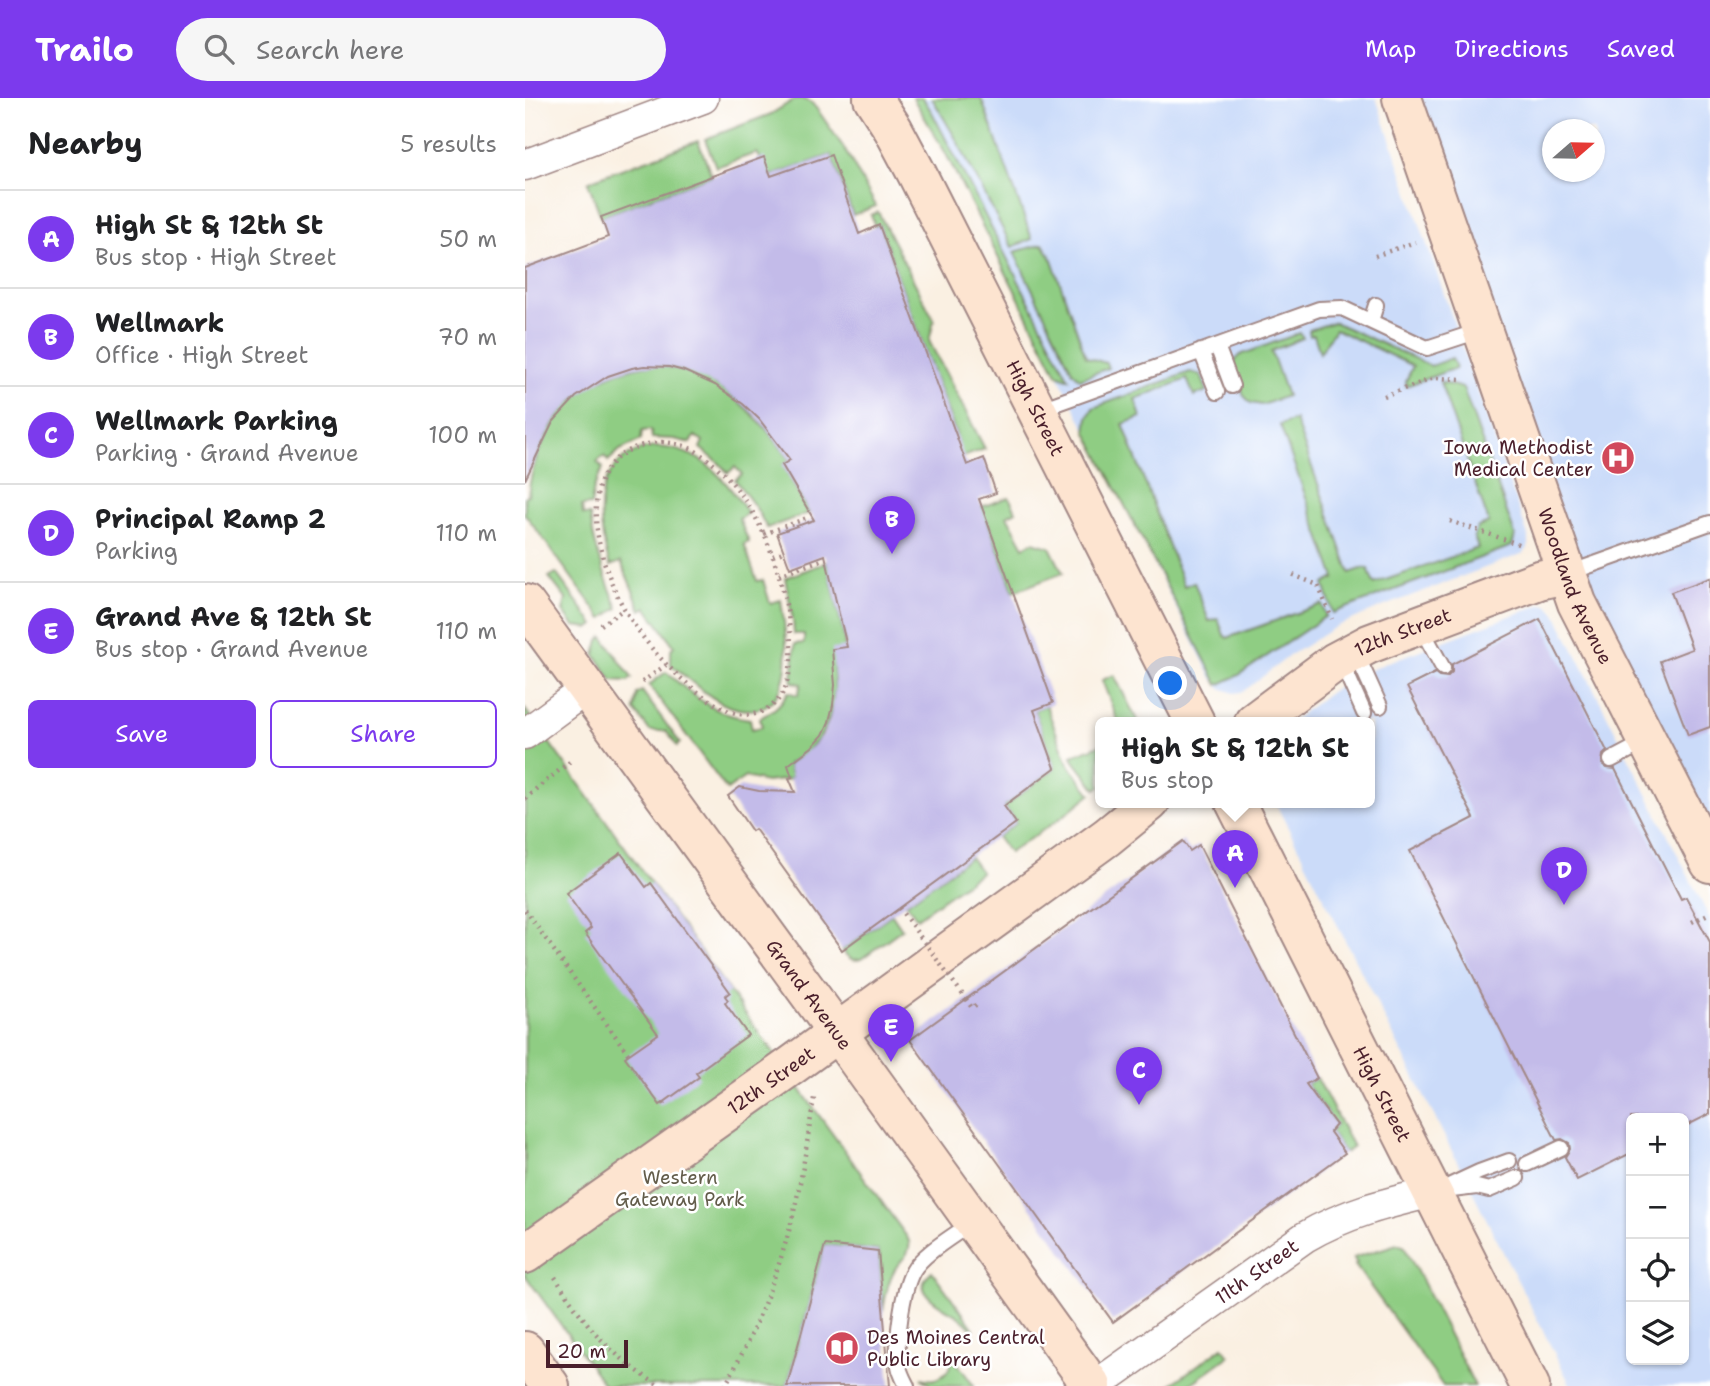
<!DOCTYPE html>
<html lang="en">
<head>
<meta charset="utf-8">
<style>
  body { margin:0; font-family:"Shantell Sans",sans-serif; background:#f6f6f6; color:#202124 }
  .controls { position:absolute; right:21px; bottom:21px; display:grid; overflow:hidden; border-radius:10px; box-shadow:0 2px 5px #0004 }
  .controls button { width:63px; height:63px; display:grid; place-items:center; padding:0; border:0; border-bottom:2px solid #e0e0e0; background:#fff; color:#202124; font:35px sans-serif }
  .compass { position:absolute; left:1017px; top:21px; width:63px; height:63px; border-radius:50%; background:#fff; box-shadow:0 2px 5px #0004; rotate:70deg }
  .scale { position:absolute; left:21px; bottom:18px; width:82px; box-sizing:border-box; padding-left:7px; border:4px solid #4a1f2b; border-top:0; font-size:19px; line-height:24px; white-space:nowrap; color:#4a1f2b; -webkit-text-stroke:5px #fff; paint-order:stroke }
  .you { position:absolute; left:646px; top:586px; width:24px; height:24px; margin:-18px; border:5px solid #fff; border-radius:50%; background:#1a73e8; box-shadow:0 0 0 10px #1a73e833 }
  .badge { display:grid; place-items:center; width:46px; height:46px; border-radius:50%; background:#7c3aed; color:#fff; font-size:23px; font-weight:700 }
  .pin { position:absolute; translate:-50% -58px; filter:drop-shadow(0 2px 4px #0008) }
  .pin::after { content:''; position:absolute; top:37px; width:24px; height:21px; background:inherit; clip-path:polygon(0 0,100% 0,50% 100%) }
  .popup { position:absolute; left:570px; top:619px; width:280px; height:91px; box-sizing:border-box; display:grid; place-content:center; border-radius:10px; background:#fff; filter:drop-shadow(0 2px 5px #0005); font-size:23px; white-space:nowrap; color:#757577 }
  .popup b { font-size:26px; color:#202124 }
  .popup::after { content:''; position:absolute; left:50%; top:100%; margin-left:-14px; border:14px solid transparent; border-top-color:#fff }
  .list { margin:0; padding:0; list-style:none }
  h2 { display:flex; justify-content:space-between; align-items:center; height:91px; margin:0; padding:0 28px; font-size:30px }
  h2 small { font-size:23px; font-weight:400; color:#757577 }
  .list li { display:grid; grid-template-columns:46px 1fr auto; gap:21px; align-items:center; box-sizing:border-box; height:98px; padding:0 28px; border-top:2px solid #e0e0e0 }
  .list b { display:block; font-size:26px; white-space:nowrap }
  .list p { margin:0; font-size:23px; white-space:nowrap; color:#757577 }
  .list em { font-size:23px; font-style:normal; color:#757577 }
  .actions { display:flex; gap:14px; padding:21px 28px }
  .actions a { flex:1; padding:16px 0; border:2px solid #7c3aed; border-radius:10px; text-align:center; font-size:24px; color:#7c3aed }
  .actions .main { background:#7c3aed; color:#fff }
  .icon { flex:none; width:38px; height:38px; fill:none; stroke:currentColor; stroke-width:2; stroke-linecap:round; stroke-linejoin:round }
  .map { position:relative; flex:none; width:1185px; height:1288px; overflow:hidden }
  header { display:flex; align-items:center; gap:42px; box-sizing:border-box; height:98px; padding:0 35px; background:#7c3aed; color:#fff }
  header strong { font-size:33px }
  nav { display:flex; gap:38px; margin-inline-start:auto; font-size:24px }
  .search { width:490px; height:63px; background:#f6f6f6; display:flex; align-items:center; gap:18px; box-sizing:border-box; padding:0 24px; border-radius:38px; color:#757577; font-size:26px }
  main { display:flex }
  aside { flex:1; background:#fff }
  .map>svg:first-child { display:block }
  .built { fill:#cbdbf9; fill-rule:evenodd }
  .green { fill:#8fcd83; stroke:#6c7657; stroke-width:2 }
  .building { fill:#c3bbe9 }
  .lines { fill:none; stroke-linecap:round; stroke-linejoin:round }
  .lane-casing { stroke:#a28886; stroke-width:18 }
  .street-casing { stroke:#a28886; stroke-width:33 }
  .secondary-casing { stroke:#a28886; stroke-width:42 }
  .path { stroke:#a28886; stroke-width:4.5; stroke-dasharray:2 5; stroke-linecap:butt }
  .lane { stroke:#fff; stroke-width:14 }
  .street { stroke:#fff; stroke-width:30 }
  .secondary { stroke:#fde4d0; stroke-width:38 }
  .path-bridge { stroke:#a28886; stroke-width:4.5; stroke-dasharray:2 5; stroke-linecap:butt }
  .labels { text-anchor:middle; stroke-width:5; stroke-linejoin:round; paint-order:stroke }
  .street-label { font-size:19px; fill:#4a1f2b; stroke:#fff }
  .poi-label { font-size:19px; fill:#4a1f2b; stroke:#fff; text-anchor:end }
  .park-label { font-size:19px; fill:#625c4a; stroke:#fff }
</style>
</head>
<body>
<header>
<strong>Trailo</strong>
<div class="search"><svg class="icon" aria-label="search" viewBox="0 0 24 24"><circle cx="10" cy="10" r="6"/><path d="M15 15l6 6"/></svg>Search here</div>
<nav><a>Map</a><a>Directions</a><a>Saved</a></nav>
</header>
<main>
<aside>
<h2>Nearby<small>5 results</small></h2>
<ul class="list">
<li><span class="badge">A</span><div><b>High St &amp; 12th St</b><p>Bus stop · High Street</p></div><em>50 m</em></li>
<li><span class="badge">B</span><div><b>Wellmark</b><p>Office · High Street</p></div><em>70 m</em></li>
<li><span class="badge">C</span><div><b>Wellmark Parking</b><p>Parking · Grand Avenue</p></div><em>100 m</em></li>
<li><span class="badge">D</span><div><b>Principal Ramp 2</b><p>Parking</p></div><em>110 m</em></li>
<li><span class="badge">E</span><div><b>Grand Ave &amp; 12th St</b><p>Bus stop · Grand Avenue</p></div><em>110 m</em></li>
</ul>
<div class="actions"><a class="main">Save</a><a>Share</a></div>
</aside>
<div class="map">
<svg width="1185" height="1288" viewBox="0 0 1185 1288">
  <rect width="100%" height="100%" fill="#fff"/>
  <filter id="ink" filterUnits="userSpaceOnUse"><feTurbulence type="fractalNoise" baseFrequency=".0143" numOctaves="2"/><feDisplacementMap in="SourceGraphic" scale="14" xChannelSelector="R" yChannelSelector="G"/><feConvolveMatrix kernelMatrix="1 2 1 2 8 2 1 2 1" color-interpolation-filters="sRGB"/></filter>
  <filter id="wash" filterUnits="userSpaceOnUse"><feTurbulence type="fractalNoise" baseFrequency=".00686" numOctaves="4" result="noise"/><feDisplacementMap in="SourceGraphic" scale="28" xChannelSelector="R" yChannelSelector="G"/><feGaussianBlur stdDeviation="1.57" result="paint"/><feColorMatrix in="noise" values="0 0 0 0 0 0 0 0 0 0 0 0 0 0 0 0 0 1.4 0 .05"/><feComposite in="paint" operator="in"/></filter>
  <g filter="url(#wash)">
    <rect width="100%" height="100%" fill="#faf0e2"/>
    <path class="built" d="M 388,0 L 851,0 L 1003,438 L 1003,450 L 999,455 L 862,507 L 812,528 L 764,558 L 723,590 L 716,594 L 709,595 L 695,590 L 686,579 L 420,54 Z
      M 877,0 L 1185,0 L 1185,765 L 1052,505 ZM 1028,32 L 1070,32 L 1070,74 L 1028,74 Z
      M 1017,506 L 1023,507 L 1030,514 L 1185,821 L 1185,1288 L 1046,1288 L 750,704 L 845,704 L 845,624 L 766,624 L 808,592 L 839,575 L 861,565 ZM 1106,1020 L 1159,1020 L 1159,1262 L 1106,1262 Z"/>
    <path class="green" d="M 275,0 L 286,4 L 292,11 L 319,50 L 351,108 L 328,117 L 306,57 L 246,78 L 232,55 L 191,69 L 180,41 L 246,16 L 270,1 Z
      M 388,0 L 398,0 L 408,16 L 544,281 L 532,276 L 420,54 Z
      M 407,0 L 456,0 L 507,141 L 487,149 L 431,41 Z
      M 173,43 L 187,78 L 76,119 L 63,84 L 69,81 Z
      M 353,114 L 409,222 L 404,243 L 460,351 L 419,366 L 434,344 L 354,127 L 350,129 L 346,117 Z
      M 518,146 L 526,159 L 561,259 L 581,265 L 583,270 L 555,281 L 547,273 L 489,154 Z
      M 809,224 L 906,268 L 927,260 L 931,270 L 881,288 L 881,283 L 888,268 L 810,231 L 795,255 L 789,237 L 785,238 L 784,232 Z
      M 775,235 L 778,240 L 746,253 L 762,298 L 737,307 L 726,305 L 719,298 L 709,268 L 710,262 L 715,257 Z
      M 119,268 C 183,265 231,313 265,362 L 258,367 L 284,415 L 242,430 L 231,410 L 210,382 L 217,376 L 210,369 L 203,375 L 194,365 L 175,350 L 178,343 L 170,338 L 166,345 L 149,341 L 127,340 L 126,332 L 117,333 L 116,342 L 95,352 L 83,363 L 79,358 L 72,364 L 78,370 L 69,389 L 66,407 L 57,408 L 58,417 L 65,417 C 69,450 80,480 93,510 L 77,521 L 0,416 L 0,399 L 3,397 C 12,330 51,279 119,268 Z
      M 665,274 L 676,277 L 682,293 L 669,298 L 662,281 L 610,301 L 616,319 L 598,326 L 659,488 L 669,484 L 684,523 L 693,521 L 699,537 L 702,540 L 797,506 L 801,518 L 714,577 L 693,587 L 561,333 L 563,319 L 568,310 Z
      M 915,284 L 938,290 L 990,437 L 987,448 L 808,515 L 799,486 L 810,480 L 755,327 L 770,322 L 825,475 L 839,470 L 843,471 L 849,486 L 953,450 L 949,438 L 953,429 L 964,425 Z
      M 130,349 C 176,350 199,379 223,415 L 214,421 L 224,444 L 219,446 L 232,483 L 238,482 L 245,505 L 256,502 C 260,532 272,590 240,608 C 229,614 214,612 203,608 C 182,599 164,581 146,567 L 146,551 L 149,548 L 121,509 L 116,512 L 96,464 L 85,468 C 70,421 66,357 130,349 Z
      M 484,399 L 491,413 L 482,418 L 499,449 L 508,444 L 525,449 L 538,475 L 488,494 L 462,423 L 437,416 Z
      M 302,464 L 318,533 L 320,550 C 317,554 313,558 310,563 C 307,570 310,582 310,590 C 308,624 294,651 263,666 L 267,679 L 265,681 L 241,684 L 220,679 L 202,692 L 124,587 L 141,574 C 165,595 191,619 225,621 L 227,631 L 237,629 L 235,620 C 248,613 256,607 263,594 L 273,597 L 276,586 L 267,584 L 270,546 L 279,545 L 279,536 L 269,536 L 268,522 L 260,480 Z
      M 31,475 L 69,527 L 65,530 L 49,528 L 38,513 L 41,501 L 24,479 Z
      M 78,539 L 107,580 L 103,583 L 87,582 L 70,557 L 74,542 Z
      M 589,577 L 613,624 L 593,624 L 577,582 Z
      M 117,593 L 155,645 L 152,648 L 141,633 L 125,633 L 109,612 L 112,596 Z
      M 521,607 L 543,666 L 566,696 L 533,722 L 484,755 L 472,739 L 491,725 L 479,708 L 530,670 L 509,612 Z
      M 0,611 L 382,1139 C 384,1143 385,1145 384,1150 C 383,1158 376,1162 372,1168 C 363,1181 361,1197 358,1212 L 353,1153 L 300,1147 L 262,1288 L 80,1288 L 0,1177 Z
      M 575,647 L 575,688 L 571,691 L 549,663 L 547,658 Z
      M 445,759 L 456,774 L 392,820 L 381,806 Z
      M 367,816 L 377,831 L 336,861 C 326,864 323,859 317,852 Z
      M 792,980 L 828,1049 L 820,1055 L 805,1034 L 811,1027 L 781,986 Z
      M 872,1146 L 879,1148 L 950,1288 L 918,1288 L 830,1167 L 832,1165 L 828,1160 Z
      M 407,1173 L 449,1231 L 447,1232 C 443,1227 437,1221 431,1217 C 416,1208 383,1193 407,1173 Z
      M 698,1249 L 704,1258 L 663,1288 L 644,1288 Z
      M 422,1251 L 449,1288 L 406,1288 L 396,1280 C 417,1286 432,1271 422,1251 Z"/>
    <g id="blocks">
      <path class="building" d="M 306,57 L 334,136 L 354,127 L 442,367 L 459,360 L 471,395 L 454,401 L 528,605 L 509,612 L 530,670 L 479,708 L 491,725 L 317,852 L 230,731 L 227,733 L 203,698 L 215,689 L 234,693 L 270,694 L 264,680 L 267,679 L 263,667 L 287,649 L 298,637 L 304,624 L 308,607 L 310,587 L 307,551 L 322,549 L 300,457 L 265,470 L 252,435 L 289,422 L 257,367 L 265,362 L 234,321 L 218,306 L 190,287 L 159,273 L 144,269 L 119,268 L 107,270 L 83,278 L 51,299 L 28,324 L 0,382 L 0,170 L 83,139 L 76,119 L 187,78 L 239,59 L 246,78 Z
        M 1185,480 L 1185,629 L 1163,637 L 1135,563 L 1167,551 L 1146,494 Z
        M 1015,521 L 1082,653 L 1078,657 L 1077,666 L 1082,670 L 1090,671 L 1156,801 L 1161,799 L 1185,844 L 1185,1016 L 1159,1029 L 1159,1020 L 1106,1020 L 1106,1055 L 1052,1082 L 1040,1059 L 1045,1051 L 1044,1045 L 1037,1041 L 1031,1042 L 885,753 L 949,720 L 882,589 L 910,575 L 914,578 L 922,579 L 927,574 L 927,566 Z
        M 658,743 L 665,753 L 674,747 L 792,980 L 781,986 L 811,1027 L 805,1034 L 820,1055 L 588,1224 L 385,942 Z
        M 96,755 L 121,789 L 126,785 L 205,894 L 200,898 L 203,902 L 200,905 L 223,937 L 171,975 L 174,979 L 135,1007 L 100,959 L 133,936 L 60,835 L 66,830 L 41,795 Z
        M 300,1147 L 353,1153 L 365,1288 L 262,1288 Z"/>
    </g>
  </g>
  <g filter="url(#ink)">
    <use href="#blocks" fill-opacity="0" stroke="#a28886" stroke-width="2"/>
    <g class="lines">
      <g class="lane-casing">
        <path id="lane" d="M 846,223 L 851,207
          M 692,248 L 707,288
          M 676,253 L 692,294
          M 513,312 L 794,211 L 817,210 L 902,250 L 957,232
          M 1044,475 L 1185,425
          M 895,528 L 918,570
          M 831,555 L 855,608
          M 816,563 L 839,615
          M 1086,662 L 1122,643
          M 1002,1066 L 1036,1050
          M 926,1087 L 954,1074 L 984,1063
          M 910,1094 L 952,1089 L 964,1092 L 992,1080
          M 382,1288 C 379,1282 375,1275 374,1268 C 370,1246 377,1193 388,1173 C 398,1155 429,1138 446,1125"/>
      </g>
      <g class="street-casing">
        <g id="street">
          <path d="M 0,67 L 178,0"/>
          <path d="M 0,636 L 61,591"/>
          <path id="s1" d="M 570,1288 L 780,1139 C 821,1115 862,1105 908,1094"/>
        </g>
      </g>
      <g class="secondary-casing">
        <g id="secondary">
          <path id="s2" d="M 348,0 L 368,31 L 391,74 L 670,624"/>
          <path id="s3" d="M 877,0 L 1052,505 L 1185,765"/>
          <path id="s4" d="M 0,506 L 312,934 L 567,1288"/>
          <path id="s5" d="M 729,624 L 810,564 L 844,546 L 1014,482 L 1041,476"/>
          <path id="s6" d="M 710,704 L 1005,1288"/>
          <path id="s7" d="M 0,1156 L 266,968 L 509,792 L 582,739 L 625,704"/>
          <path d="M 0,1253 L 25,1288"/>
        </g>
      </g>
      <path class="path" d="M 850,158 L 890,144
        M 859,298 L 909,280 L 938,281
        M 137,344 C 149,345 161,347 172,354 C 200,371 222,401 236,430 C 255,467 288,581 245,609 C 237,614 230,617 221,617 C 201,615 185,603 169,591 C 141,569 118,543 100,512 C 68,456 42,351 137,344 Z
        M 465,379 L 471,376
        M 925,423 L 996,447
        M 239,436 L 282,420 L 283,423
        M 248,458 L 258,454
        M 254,477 L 297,462 L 296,459
        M 768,477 L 793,487 L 807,521
        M 76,527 L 99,511
        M 117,584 L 141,567
        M 0,701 L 11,691 L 46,663
        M 0,812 L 104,957
        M 1167,824 L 1185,815
        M 441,901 L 447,910 L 453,905
        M 139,1005 L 141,1009
        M 30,1179 C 40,1195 51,1211 62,1225 C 82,1251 107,1270 134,1288
        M 200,1288 C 227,1239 249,1187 264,1133 C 276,1089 282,1044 289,1000"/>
      <use href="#lane" class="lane"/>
      <use href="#street" class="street"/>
      <use href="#secondary" class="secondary"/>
      <path class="path-bridge" d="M 374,810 L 441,901"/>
    </g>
  </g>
  <defs>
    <g id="hospital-disc" transform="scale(1.75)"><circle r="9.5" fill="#d1495b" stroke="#fff"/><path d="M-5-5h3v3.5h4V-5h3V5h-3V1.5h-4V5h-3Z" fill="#fff"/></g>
    <g id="library-disc" transform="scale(1.75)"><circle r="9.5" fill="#d1495b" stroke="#fff"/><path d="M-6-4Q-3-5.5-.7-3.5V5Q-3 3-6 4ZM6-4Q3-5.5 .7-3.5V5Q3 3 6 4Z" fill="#fff"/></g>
  </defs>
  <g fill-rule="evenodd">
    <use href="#hospital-disc" x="1093" y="360"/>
    <use href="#library-disc" x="317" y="1250"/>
  </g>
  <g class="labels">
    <g class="street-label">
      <text dy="7" stroke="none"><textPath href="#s2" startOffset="350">High Street</textPath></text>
      <text dy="7" stroke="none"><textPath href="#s3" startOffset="518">Woodland Avenue</textPath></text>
      <text dy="7" stroke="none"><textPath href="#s5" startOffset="175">12th Street</textPath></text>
      <text dy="7" stroke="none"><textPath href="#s4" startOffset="483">Grand Avenue</textPath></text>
      <text dy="7" stroke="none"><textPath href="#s7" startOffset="301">12th Street</textPath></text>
      <text dy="7" stroke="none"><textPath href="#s6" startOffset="327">High Street</textPath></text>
      <text dy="7" stroke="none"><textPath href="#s1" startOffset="198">11th Street</textPath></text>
    </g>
    <g class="poi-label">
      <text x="1068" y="356">Iowa Methodist<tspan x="1068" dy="22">Medical Center</tspan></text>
      <text x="342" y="1246" text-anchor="start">Des Moines Central<tspan x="342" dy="22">Public Library</tspan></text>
    </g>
    <g class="park-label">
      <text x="155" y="1086">Western<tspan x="155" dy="22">Gateway Park</tspan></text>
    </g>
  </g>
</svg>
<div class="controls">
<button>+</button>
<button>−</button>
<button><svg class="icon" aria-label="locate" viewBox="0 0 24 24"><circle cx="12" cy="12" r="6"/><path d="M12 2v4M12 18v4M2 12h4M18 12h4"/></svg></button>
<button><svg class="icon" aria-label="layers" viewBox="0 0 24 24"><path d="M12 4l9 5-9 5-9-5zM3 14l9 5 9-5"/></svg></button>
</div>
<svg class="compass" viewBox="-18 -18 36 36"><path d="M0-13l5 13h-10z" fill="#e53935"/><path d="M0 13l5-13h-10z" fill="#757577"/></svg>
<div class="scale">20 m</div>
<div class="you"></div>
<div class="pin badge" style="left:710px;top:790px">A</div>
<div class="popup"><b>High St &amp; 12th St</b>Bus stop</div>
<div class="pin badge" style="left:367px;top:456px">B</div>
<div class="pin badge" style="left:614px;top:1007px">C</div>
<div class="pin badge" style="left:1039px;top:807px">D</div>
<div class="pin badge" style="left:366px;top:964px">E</div>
</div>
</main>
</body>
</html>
